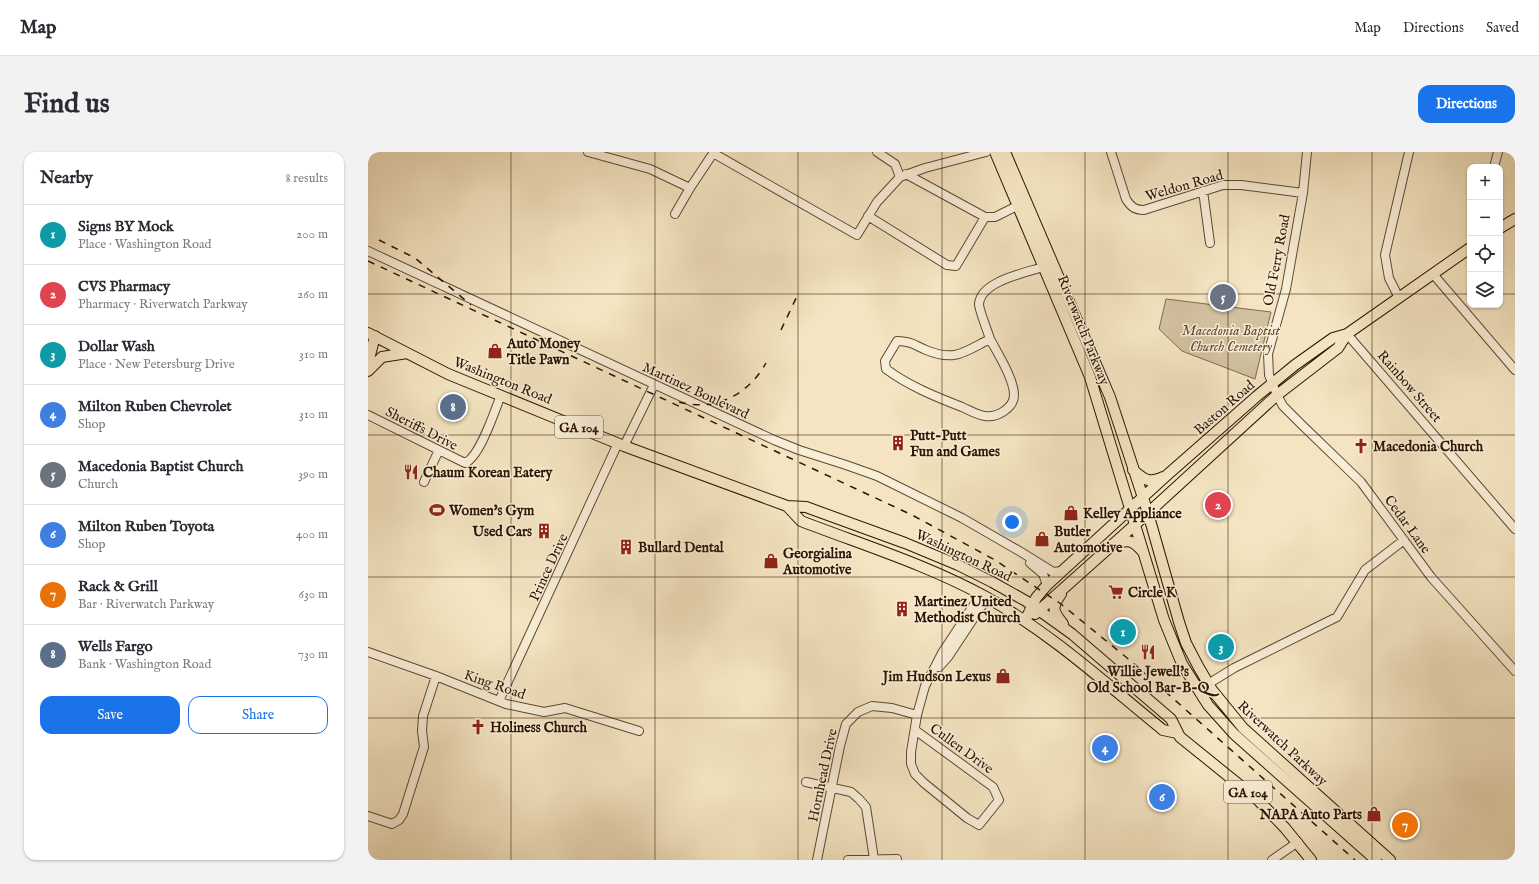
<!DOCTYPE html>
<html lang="en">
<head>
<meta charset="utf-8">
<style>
  body { margin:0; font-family:"IM FELL English",serif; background:#f2f2f3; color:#2b2b33 }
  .controls { position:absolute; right:12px; top:12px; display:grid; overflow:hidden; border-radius:8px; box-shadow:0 1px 3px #0004 }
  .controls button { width:36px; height:36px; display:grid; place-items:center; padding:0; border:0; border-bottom:1px solid #e1e1e2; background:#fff; color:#2b2b33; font:20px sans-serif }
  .you { position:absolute; left:644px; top:370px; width:14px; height:14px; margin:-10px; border:3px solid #fff; border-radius:50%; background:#1a73e8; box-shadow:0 0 0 6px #1a73e833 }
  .badge { display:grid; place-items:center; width:26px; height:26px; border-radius:50%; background:#1a73e8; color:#fff; font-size:13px; font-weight:700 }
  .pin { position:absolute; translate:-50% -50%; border:2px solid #fff; box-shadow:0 1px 4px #0006 }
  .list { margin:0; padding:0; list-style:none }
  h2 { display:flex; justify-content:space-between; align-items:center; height:52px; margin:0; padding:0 16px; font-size:17px }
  h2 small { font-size:13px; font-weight:400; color:#7c7c81 }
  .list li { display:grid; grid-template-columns:26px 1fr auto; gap:12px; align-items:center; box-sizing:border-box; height:60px; padding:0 16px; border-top:1px solid #e1e1e2 }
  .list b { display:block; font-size:15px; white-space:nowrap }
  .list p { margin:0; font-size:13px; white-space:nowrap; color:#7c7c81 }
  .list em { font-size:13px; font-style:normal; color:#7c7c81 }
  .actions { display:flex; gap:8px; padding:12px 16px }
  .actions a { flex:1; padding:9px 0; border:1px solid #1a73e8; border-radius:12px; text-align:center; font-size:14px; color:#1a73e8 }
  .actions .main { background:#1a73e8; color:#fff }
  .icon { flex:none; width:22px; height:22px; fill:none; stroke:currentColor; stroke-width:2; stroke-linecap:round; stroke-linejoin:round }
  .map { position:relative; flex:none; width:1147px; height:708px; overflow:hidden; border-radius:12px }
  header { display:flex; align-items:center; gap:24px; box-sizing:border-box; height:56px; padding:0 20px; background:#fff; border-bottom:1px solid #e1e1e2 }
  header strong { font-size:19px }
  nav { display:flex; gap:22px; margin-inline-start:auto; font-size:14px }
  .intro { display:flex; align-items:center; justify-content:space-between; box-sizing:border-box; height:96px; padding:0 24px }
  h1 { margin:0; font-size:28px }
  .button { padding:10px 18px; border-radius:12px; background:#1a73e8; color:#fff; font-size:14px; font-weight:700 }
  main { display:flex; gap:24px; padding:0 24px }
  aside { flex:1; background:#fff; border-radius:12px; box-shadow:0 1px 3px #0004 }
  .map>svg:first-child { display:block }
  .green { fill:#d2c1a0; stroke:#7f6b50 }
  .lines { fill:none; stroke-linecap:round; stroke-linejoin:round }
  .minor-casing { stroke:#5e4930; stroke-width:10 }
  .major-casing { stroke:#2c1500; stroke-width:12 }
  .minor { stroke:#f8edd7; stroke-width:8 }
  .major { stroke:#f4e4c1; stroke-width:10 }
  .rail { stroke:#2c1500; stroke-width:1.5; stroke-dasharray:7 7; stroke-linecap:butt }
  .grid { fill:none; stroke:#2c1500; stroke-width:1; stroke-opacity:0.55 }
  .labels { text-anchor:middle; stroke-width:3; stroke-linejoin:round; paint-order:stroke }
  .shield { fill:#f8edd7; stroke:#695640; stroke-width:1 }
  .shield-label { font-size:13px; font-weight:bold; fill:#2c1500 }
  .street-label { font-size:14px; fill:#2c1500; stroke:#f8edd7 }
  .park-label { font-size:14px; font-style:italic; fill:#5e4930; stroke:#f8edd7 }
  .poi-label { font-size:14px; font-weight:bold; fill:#2c1500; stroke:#f8edd7; text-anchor:start }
</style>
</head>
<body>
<header>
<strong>Map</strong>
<nav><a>Map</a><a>Directions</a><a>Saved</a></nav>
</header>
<div class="intro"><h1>Find us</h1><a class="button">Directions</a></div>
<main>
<aside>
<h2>Nearby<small>8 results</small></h2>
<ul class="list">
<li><span class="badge" style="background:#0f9aa8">1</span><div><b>Signs BY Mock</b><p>Place · Washington Road</p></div><em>200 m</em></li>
<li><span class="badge" style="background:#e0444e">2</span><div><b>CVS Pharmacy</b><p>Pharmacy · Riverwatch Parkway</p></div><em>260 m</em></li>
<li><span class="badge" style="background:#0f9aa8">3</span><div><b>Dollar Wash</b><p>Place · New Petersburg Drive</p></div><em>310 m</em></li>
<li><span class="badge" style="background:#3f7fe0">4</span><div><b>Milton Ruben Chevrolet</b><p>Shop</p></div><em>310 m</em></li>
<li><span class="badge" style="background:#6b7280">5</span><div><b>Macedonia Baptist Church</b><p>Church</p></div><em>390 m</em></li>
<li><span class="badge" style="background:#3f7fe0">6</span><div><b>Milton Ruben Toyota</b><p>Shop</p></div><em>400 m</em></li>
<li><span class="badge" style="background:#e8710a">7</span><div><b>Rack &amp; Grill</b><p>Bar · Riverwatch Parkway</p></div><em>630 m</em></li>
<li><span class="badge" style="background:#5c6f8a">8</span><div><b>Wells Fargo</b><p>Bank · Washington Road</p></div><em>730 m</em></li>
</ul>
<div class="actions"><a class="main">Save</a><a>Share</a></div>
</aside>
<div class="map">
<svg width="1147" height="708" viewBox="0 0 1147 708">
  <rect width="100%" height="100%" fill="#f4e4c1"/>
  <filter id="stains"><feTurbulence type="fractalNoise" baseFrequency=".005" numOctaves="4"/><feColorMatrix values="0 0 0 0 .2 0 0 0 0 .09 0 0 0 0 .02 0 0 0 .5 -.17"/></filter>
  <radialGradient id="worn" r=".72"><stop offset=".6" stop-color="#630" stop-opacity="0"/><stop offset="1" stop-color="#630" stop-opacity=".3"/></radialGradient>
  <path class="green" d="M 798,147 L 903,160 L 887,227 L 814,199 L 791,177 Z"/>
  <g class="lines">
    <g class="minor-casing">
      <path id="minor" d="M 220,0 L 282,17 L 322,36
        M 509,0 L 527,12 L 532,25
        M 743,0 L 758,47 C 763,55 767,58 776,58 L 855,33 L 873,33 L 935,41
        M 939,0 L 935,41 L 918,137 L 900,202 L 901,223 L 909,243 L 915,254 L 934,273 L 993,330 L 1063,425 L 1147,519
        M 345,1 L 489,83 L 509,50 L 532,25 L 557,16 L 618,0
        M 1126,15 L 1130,0
        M 538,22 L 617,65 L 627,65 L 649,54
        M 835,39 L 842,91
        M 307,62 L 322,36 L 346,0
        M 500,64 L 579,113 L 588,114 L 617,65
        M 0,99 L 406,288 L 431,298 L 478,313 L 509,324 L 594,366 L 653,400 L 685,420 L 694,419
        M 1065,122 L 1147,218
        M 1031,146 L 1021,126 L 1017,103 L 1041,0
        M 979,182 L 1147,377
        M 622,187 C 630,202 646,227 646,243 C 646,256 629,266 617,264 C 609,263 601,258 594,255 C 568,245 541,234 518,217 L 517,209 L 529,189 C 545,190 544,192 558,198 C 587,210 596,200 622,187 Z
        M 622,187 C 620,180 611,158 611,152 C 613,129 657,121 675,115
        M 0,263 L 97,311 C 112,305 127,258 133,243
        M 256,294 L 286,233
        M 56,330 L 71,298
        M 662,411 L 675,422 L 679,433
        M 0,500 L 68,524 L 138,552 L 176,560 L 197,556 L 271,579
        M 571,515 L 580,505 L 619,446
        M 840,532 L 866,516 L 969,465 L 997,418 L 1036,388
        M 131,549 L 250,291
        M 547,578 L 625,635 L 631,648 L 611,673 L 599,666 L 556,631 L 547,622 L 543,612 L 543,600 L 549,563 L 557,534 L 574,501 L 613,442
        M 438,630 L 483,640 L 491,647 L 498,655 L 506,707
        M 0,664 L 24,672 L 31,668 L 35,662 L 56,595 L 54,579 L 55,564 L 68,524
        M 449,708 L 472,594 L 478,572 L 490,560 L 504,554 L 524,556 L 549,563
        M 480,708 L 529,707
        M 904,708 L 930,690"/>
    </g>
    <g class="major-casing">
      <path id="major" d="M 627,0 L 722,225 L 796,468 L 814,512 L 840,553 L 866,582 L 1008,708
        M 637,0 L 742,245 L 780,361 L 811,470 L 818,491 L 830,514 L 844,538 L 875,576 L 1022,708
        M 1132,76 L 1147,67
        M 0,181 L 80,222 L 256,294 L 419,354 L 438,355 L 537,391 L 590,413 L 624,430 L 658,449 L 704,482 L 803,567 L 812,585 L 890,648 L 917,676 L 943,708
        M 0,211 L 7,184
        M 0,219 L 14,205 L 39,201
        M 765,318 C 776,327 780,332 795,325
        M 419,354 L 433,369 C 495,393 560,413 618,445 C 683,481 737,531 795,578 L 809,581
        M 746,392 C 761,387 765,388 775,400
        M 693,442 C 683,456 685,459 695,472
        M 667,462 L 780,361 L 909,243 L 970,196 L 979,182
        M 657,469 L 668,446 L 679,433 L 798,324 L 889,244 L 927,213 L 965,186 L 979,182 L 1102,96"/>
    </g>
    <use href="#minor" class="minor"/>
    <use href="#major" class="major"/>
    <path class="rail" d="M 11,88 L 47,106 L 103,153
      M 0,109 L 544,363 L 627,408 L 693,452 L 764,510 L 987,708
      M 413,178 L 431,140
      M 311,250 C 347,260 380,243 398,211"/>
  </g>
  <path class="grid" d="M 143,0 L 143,708M 287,0 L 287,708M 430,0 L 430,708M 574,0 L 574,708M 717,0 L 717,708M 860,0 L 860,708M 1004,0 L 1004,708M 0,142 L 1102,142M 1132,142 L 1147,142M 0,283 L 1147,283M 0,425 L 1147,425M 0,566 L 1147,566"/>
  <defs>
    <g id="shop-bare" transform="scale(1.2)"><path d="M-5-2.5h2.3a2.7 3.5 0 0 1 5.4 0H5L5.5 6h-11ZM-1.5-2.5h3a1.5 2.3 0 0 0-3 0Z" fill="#8f2418" stroke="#f8edd7" stroke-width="2.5" paint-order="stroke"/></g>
    <g id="building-bare" transform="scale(1.2)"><path d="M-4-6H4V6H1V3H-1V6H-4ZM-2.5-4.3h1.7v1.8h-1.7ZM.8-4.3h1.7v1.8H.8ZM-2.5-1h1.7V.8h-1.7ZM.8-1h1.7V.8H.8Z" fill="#8f2418" stroke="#f8edd7" stroke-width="2.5" paint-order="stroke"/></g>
    <g id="church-bare" transform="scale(1.2)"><path d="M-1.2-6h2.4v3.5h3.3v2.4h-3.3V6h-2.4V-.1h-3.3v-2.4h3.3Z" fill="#8f2418" stroke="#f8edd7" stroke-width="2.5" paint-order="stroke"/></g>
    <g id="restaurant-bare" transform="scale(1.2)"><path d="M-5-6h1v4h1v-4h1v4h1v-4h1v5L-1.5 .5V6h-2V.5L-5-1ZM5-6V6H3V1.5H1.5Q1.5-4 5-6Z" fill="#8f2418" stroke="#f8edd7" stroke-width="2.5" paint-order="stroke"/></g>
    <g id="stadium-bare" transform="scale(1.2)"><path d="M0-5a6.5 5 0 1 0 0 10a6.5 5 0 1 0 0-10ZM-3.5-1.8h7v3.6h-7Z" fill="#8f2418" stroke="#f8edd7" stroke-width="2.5" paint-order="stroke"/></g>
    <g id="supermarket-bare" transform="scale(1.2)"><path d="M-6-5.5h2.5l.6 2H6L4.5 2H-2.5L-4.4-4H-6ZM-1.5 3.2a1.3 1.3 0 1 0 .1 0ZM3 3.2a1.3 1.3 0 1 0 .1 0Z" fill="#8f2418" stroke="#f8edd7" stroke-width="2.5" paint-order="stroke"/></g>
  </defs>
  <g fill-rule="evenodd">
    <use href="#shop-bare" x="127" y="199"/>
    <use href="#building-bare" x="530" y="291"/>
    <use href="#church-bare" x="993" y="294"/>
    <use href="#restaurant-bare" x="43" y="320"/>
    <use href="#stadium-bare" x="69" y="358"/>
    <use href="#shop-bare" x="703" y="361"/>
    <use href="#building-bare" x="176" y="379"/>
    <use href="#shop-bare" x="674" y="387"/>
    <use href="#building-bare" x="258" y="395"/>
    <use href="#shop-bare" x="403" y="409"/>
    <use href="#supermarket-bare" x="748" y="440"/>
    <use href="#building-bare" x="534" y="457"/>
    <use href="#restaurant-bare" x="780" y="500"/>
    <use href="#shop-bare" x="635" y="524"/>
    <use href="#church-bare" x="110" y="575"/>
    <use href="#shop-bare" x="1006" y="662"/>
  </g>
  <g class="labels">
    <g class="shield">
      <rect x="187" y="264" width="48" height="22" rx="3"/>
      <rect x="856" y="629" width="48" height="22" rx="3"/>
    </g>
    <g class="shield-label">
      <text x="211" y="280">GA 104</text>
      <text x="880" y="645">GA 104</text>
    </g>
    <g class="street-label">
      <text transform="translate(816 33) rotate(-16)" y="5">Weldon Road</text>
      <text transform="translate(908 108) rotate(-79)" y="5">Old Ferry Road</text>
      <text transform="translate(716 178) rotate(68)" y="5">Riverwatch Parkway</text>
      <text transform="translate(135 228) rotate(22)" y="5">Washington Road</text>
      <text transform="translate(1042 234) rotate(49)" y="5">Rainbow Street</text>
      <text transform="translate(328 238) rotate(25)" y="5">Martinez Boulevard</text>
      <text transform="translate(856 255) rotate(-41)" y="5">Baston Road</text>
      <text transform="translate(54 276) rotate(27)" y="5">Sheriffs Drive</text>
      <text transform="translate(1040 372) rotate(54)" y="5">Cedar Lane</text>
      <text transform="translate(596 403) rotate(25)" y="5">Washington Road</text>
      <text transform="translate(180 415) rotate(-65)" y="5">Prince Drive</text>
      <text transform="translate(127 532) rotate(19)" y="5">King Road</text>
      <text transform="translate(915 591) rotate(43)" y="5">Riverwatch Parkway</text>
      <text transform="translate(594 596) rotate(36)" y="5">Cullen Drive</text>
      <text transform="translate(454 623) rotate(-78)" y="5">Hornhead Drive</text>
    </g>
    <g class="park-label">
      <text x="863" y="183">Macedonia Baptist<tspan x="863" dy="16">Church Cemetery</tspan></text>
    </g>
    <g class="poi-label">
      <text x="139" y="196">Auto Money<tspan x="139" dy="16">Title Pawn</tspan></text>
      <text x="542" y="288">Putt-Putt<tspan x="542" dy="16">Fun and Games</tspan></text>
      <text x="1005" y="299">Macedonia Church</text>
      <text x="55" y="325">Chaum Korean Eatery</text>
      <text x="81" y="363">Women's Gym</text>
      <text x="715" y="366">Kelley Appliance</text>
      <text x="164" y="384" text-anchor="end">Used Cars</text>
      <text x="686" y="384">Butler<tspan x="686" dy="16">Automotive</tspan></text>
      <text x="270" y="400">Bullard Dental</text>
      <text x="415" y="406">Georgialina<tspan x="415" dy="16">Automotive</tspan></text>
      <text x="760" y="445">Circle K</text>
      <text x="546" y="454">Martinez United<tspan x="546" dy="16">Methodist Church</tspan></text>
      <text x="780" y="524" text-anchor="middle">Willie Jewell's<tspan x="780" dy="16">Old School Bar-B-Q</tspan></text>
      <text x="623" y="529" text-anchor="end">Jim Hudson Lexus</text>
      <text x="122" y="580">Holiness Church</text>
      <text x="994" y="667" text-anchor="end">NAPA Auto Parts</text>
    </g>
  </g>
  <rect width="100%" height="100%" filter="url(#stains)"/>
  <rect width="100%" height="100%" fill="url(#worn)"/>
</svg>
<div class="controls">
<button>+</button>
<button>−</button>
<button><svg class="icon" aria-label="locate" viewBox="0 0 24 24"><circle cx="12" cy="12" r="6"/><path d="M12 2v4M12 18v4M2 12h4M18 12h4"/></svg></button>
<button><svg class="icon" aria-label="layers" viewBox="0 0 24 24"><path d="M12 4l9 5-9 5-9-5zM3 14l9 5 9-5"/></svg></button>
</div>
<div class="you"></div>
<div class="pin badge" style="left:755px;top:480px;background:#0f9aa8">1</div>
<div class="pin badge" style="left:850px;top:353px;background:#e0444e">2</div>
<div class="pin badge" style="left:853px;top:495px;background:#0f9aa8">3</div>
<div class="pin badge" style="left:737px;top:596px;background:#3f7fe0">4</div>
<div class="pin badge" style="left:855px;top:145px;background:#6b7280">5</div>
<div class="pin badge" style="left:794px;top:645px;background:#3f7fe0">6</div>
<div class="pin badge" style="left:1037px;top:673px;background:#e8710a">7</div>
<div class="pin badge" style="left:85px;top:255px;background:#5c6f8a">8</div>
</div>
</main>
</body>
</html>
